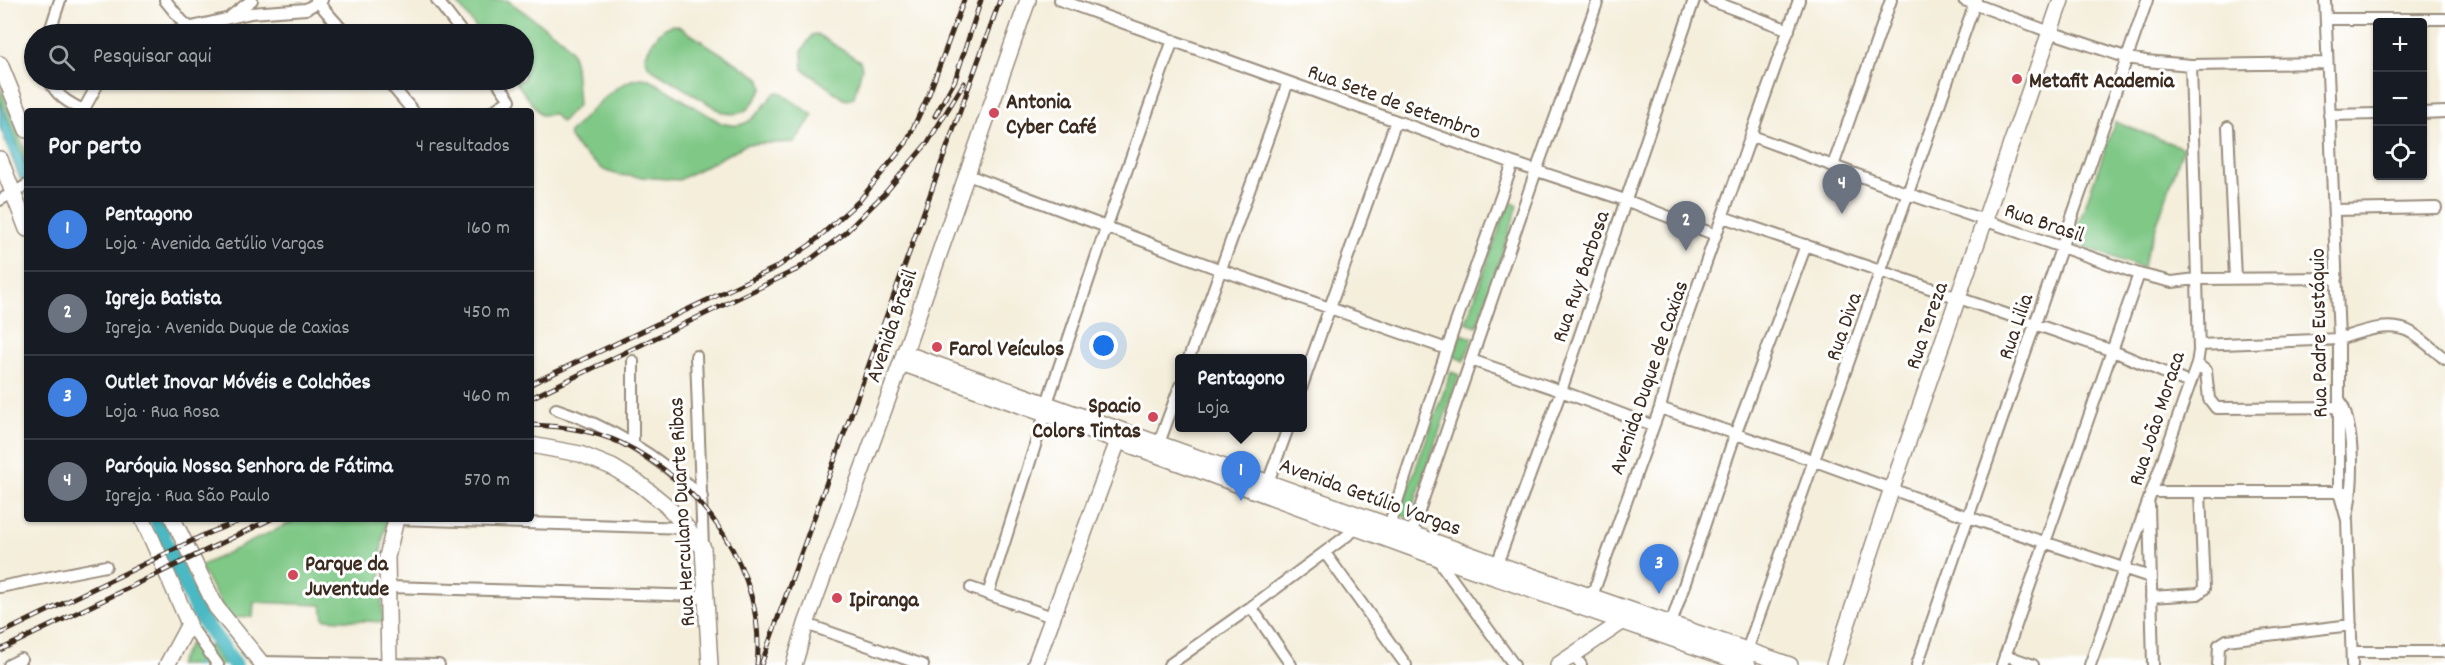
<!DOCTYPE html>
<html lang="pt">
<head>
<meta charset="utf-8">
<style>
  body { margin:0; font-family:Dekko,sans-serif; background:#242831; color:#f1f3f6 }
  .controls { position:absolute; right:18px; top:18px; display:grid; overflow:hidden; border-radius:6px; box-shadow:0 2px 4px #0004 }
  .controls button { width:54px; height:54px; display:grid; place-items:center; padding:0; border:0; border-bottom:2px solid #363941; background:#171b24; color:#f1f3f6; font:30px sans-serif }
  .you { position:absolute; left:1104px; top:346px; width:21px; height:21px; margin:-15px; border:4px solid #fff; border-radius:50%; background:#1a73e8; box-shadow:0 0 0 9px #1a73e833 }
  .badge { display:grid; place-items:center; width:39px; height:39px; border-radius:50%; background:#0f766e; color:#fff; font-size:20px; font-weight:700 }
  .pin { position:absolute; translate:-50% -50px; filter:drop-shadow(0 2px 3px #0008) }
  .pin::after { content:''; position:absolute; top:32px; width:21px; height:18px; background:inherit; clip-path:polygon(0 0,100% 0,50% 100%) }
  .popup { position:absolute; left:1175px; top:354px; width:132px; height:78px; box-sizing:border-box; display:grid; place-content:center; border-radius:6px; background:#171b24; filter:drop-shadow(0 2px 4px #0005); font-size:20px; white-space:nowrap; color:#9ea1a6 }
  .popup b { font-size:22px; color:#f1f3f6 }
  .popup::after { content:''; position:absolute; left:50%; top:100%; margin-left:-12px; border:12px solid transparent; border-top-color:#171b24 }
  .list { margin:0; padding:0; list-style:none }
  h2 { display:flex; justify-content:space-between; align-items:center; height:78px; margin:0; padding:0 24px; font-size:26px }
  h2 small { font-size:20px; font-weight:400; color:#9ea1a6 }
  .list li { display:grid; grid-template-columns:39px 1fr auto; gap:18px; align-items:center; box-sizing:border-box; height:84px; padding:0 24px; border-top:2px solid #363941 }
  .list b { display:block; font-size:22px; white-space:nowrap }
  .list p { margin:0; font-size:20px; white-space:nowrap; color:#9ea1a6 }
  .list em { font-size:20px; font-style:normal; color:#9ea1a6 }
  .icon { flex:none; width:33px; height:33px; fill:none; stroke:currentColor; stroke-width:2; stroke-linecap:round; stroke-linejoin:round }
  .map { position:relative; flex:none; width:2445px; height:665px; overflow:hidden }
  .search { position:absolute; background:#171b24; box-shadow:0 2px 4px #0004; left:24px; top:24px; width:510px; height:66px; display:flex; align-items:center; gap:15px; box-sizing:border-box; padding:0 21px; border-radius:33px; color:#9ea1a6; font-size:22px }
  .panel { position:absolute; background:#171b24; box-shadow:0 2px 4px #0004; left:24px; top:108px; width:510px; height:414px; border-radius:6px }
  .map>svg:first-child { display:block }
  .green { fill:#7fc886; stroke:#5d7952; stroke-width:1.5 }
  .water { fill:#4bb9c3; stroke:#437270; stroke-width:1.5 }
  .lines { fill:none; stroke-linecap:round; stroke-linejoin:round }
  .stream { stroke:#4bb9c3; stroke-width:3 }
  .river { stroke:#4bb9c3; stroke-width:16 }
  .street-casing { stroke:#988c7c; stroke-width:14 }
  .secondary-casing { stroke:#988c7c; stroke-width:18 }
  .street { stroke:#fff; stroke-width:10 }
  .secondary { stroke:#fff; stroke-width:15 }
  .rail-casing { stroke:#3b2a1e; stroke-width:5 }
  .rail { stroke:#fff; stroke-width:3; stroke-dasharray:9; stroke-linecap:butt }
  .poi-dot { fill:#d1495b; stroke:#fff; stroke-width:2 }
  .labels { text-anchor:middle; stroke-width:6; stroke-linejoin:round; paint-order:stroke }
  .poi-label { font-size:22px; font-weight:bold; fill:#3b2a1e; stroke:#fff; text-anchor:start }
  .street-label { font-size:22px; fill:#3b2a1e; stroke:#fff }
</style>
</head>
<body>
<div class="map">
<svg width="2445" height="665" viewBox="0 0 2445 665">
  <rect width="100%" height="100%" fill="#fff"/>
  <filter id="ink" filterUnits="userSpaceOnUse"><feTurbulence type="fractalNoise" baseFrequency=".0167" numOctaves="2"/><feDisplacementMap in="SourceGraphic" scale="12" xChannelSelector="R" yChannelSelector="G"/><feConvolveMatrix kernelMatrix="1 2 1 2 8 2 1 2 1" color-interpolation-filters="sRGB"/></filter>
  <filter id="wash" filterUnits="userSpaceOnUse"><feTurbulence type="fractalNoise" baseFrequency=".008" numOctaves="4" result="noise"/><feDisplacementMap in="SourceGraphic" scale="24" xChannelSelector="R" yChannelSelector="G"/><feGaussianBlur stdDeviation="1.35" result="paint"/><feColorMatrix in="noise" values="0 0 0 0 0 0 0 0 0 0 0 0 0 0 0 0 0 1.4 0 .05"/><feComposite in="paint" operator="in"/></filter>
  <g filter="url(#wash)">
    <rect width="100%" height="100%" fill="#f4eedb"/>
    <path class="green" d="M 455,0 L 507,0 L 563,40 L 572,52 L 575,66 L 578,105 L 561,122 L 554,114 L 541,115 L 514,80 L 524,80 L 524,34 L 481,34 Z
      M 673,25 L 678,26 L 761,79 L 763,88 C 751,106 746,119 722,112 L 649,67 L 645,57 C 650,45 659,28 673,25 Z
      M 817,34 L 860,61 L 862,68 L 854,97 L 848,100 L 844,99 L 803,69 L 802,51 L 812,35 Z
      M 640,78 L 649,79 L 721,123 C 751,132 757,112 775,93 L 779,92 L 813,115 L 795,142 L 747,144 L 679,180 L 618,175 L 604,170 L 578,149 L 568,134 C 587,116 614,81 640,78 Z
      M 0,87 L 27,156 L 27,169 L 0,100 Z
      M 2115,122 L 2183,148 L 2142,268 L 2072,242 Z
      M 1509,201 L 1518,206 L 1477,326 L 1466,322 Z
      M 1460,334 L 1473,338 L 1464,361 L 1453,356 Z
      M 1451,372 L 1459,375 L 1409,519 L 1399,514 Z
      M 298,519 L 388,519 C 376,551 382,588 383,622 L 324,619 L 322,605 L 254,602 L 253,617 L 229,618 L 200,566 Z
      M 190,643 L 199,654 L 210,645 L 225,665 L 178,665 Z"/>
    <path class="water" d="M 0,100 L 27,169 L 27,196 L 0,127 Z
      M 150,519 L 164,519 L 173,544 L 162,549 Z"/>
    <g class="lines">
      <path class="stream" d="M 196,665 L 198,663"/>
      <path class="river" d="M 157,519 L 167,547 L 199,615 L 235,665"/>
    </g>
  </g>
  <g filter="url(#ink)">
    <g class="lines">
      <g class="street-casing">
        <path id="street" d="M 165,0 L 182,21 L 198,34
          M 316,0 L 346,34
          M 437,0 L 463,34
          M 1060,0 L 1513,163 L 1625,200 L 1716,235
          M 1710,0 L 1789,30
          M 1964,0 L 2050,32 L 2128,58 L 2146,61 L 2191,65 L 2327,63
          M 2325,0 L 2339,339 L 2339,492 L 2347,520 L 2352,665
          M 231,16 L 252,0
          M 2326,19 L 2445,19
          M 49,34 L 60,0
          M 162,34 L 251,13 L 306,9 L 322,0
          M 49,80 C 57,96 67,102 83,110
          M 387,80 L 413,111
          M 83,111 L 100,80
          M 493,111 L 510,100 L 496,80
          M 2422,113 L 2445,112
          M 2329,115 L 2378,114
          M 2228,127 L 2235,278
          M 1752,136 L 1909,194 L 2139,274 L 2172,282 L 2196,279 L 2337,278
          M 1833,166 L 1891,0
          M 965,174 L 1221,270 L 1447,349
          M 0,200 L 27,185
          M 2335,210 L 2436,208
          M 1723,217 L 2113,351 L 2189,383
          M 2199,345 L 2339,339 C 2360,332 2391,320 2412,333 C 2423,340 2434,350 2445,359
          M 696,356 L 703,548
          M 1189,358 L 1288,82
          M 1471,360 L 1561,391 L 1653,426
          M 2197,364 L 2206,371 L 2209,399 L 2216,408 L 2343,407
          M 1302,386 L 1396,121
          M 2341,402 C 2355,432 2354,484 2347,516
          M 1047,403 L 1106,228 L 1173,40
          M 1660,408 L 1815,461 L 1968,517 L 2150,577
          M 556,409 C 612,427 659,457 702,497
          M 633,443 L 633,361
          M 1159,443 L 1180,386
          M 1268,482 L 1288,428
          M 2151,492 L 2351,492
          M 2149,505 L 2153,665
          M 396,519 L 687,528
          M 1387,532 L 1455,325 L 1513,163
          M 1409,540 L 1536,171 L 1598,0
          M 1325,553 L 1406,665
          M 1436,557 L 1514,665
          M 1497,564 L 1561,391 L 1694,0
          M 0,587 L 106,566
          M 388,587 L 705,596
          M 971,588 L 1052,617
          M 988,594 L 1045,414
          M 2151,597 L 2198,594 L 2204,589 L 2200,493
          M 1593,603 L 1592,596 L 1660,408 L 1674,353 L 1799,0
          M 1251,607 L 1291,665
          M 189,624 L 218,665
          M 806,624 L 923,665
          M 1671,624 L 1735,435 L 1806,245
          M 2352,652 L 2445,652
          M 1573,654 L 1581,665
          M 2005,655 L 2033,665
          M 1745,656 L 1976,0
          M 260,662 L 439,665
          M 9,665 L 21,659
          M 1169,665 L 1251,607 L 1360,526
          M 1917,665 L 2147,0
          M 2002,665 L 2139,274
          M 2090,665 L 2197,364 L 2199,351 L 2191,65
          M 2218,665 L 2219,645 L 2227,640 L 2351,625"/>
      </g>
      <g class="secondary-casing">
        <path id="secondary" d="M 0,64 L 27,130
          M 0,159 L 27,229
          M 904,353 L 1497,564 L 1790,665
          M 901,363 L 1045,414 L 1436,557 L 1748,665
          M 531,445 L 580,454 L 612,467 L 640,484 L 667,506 L 687,528 L 703,548 L 710,665
          M 143,519 L 189,624 L 167,665
          M 173,519 L 216,607 L 263,665
          M 389,665 L 387,557 L 396,519
          M 794,665 L 806,624 L 901,363 L 1028,0
          M 1035,665 L 1118,441
          M 1558,665 L 1622,622
          M 1834,665 L 1892,488 L 2061,0"/>
      </g>
      <use href="#street" class="street"/>
      <use href="#secondary" class="secondary"/>
      <g class="rail-casing">
        <path id="rail" d="M 935,116 L 955,80 L 981,0
          M 531,384 L 777,267 L 810,245 L 860,200 L 906,143 L 929,94 L 964,0
          M 531,398 L 798,269 L 845,233 L 886,192 L 928,142 L 964,83
          M 531,425 C 562,426 593,430 621,443 C 702,482 767,572 757,665
          M 0,634 L 206,534 L 244,519
          M 0,650 L 271,519
          M 761,665 L 1000,0"/>
      </g>
      <use href="#rail" class="rail"/>
    </g>
  </g>
  <g class="poi-dot">
    <circle cx="2017" cy="79" r="6"/>
    <circle cx="994" cy="113" r="6"/>
    <circle cx="937" cy="347" r="6"/>
    <circle cx="1153" cy="417" r="6"/>
    <circle cx="293" cy="575" r="6"/>
    <circle cx="837" cy="598" r="6"/>
  </g>
  <g class="labels">
    <g class="poi-label">
      <text x="2029" y="87">Metafit Academia</text>
      <text x="1006" y="108">Antonia<tspan x="1006" dy="25">Cyber Café</tspan></text>
      <text x="949" y="355">Farol Veículos</text>
      <text x="1141" y="412" text-anchor="end">Spacio<tspan x="1141" dy="25">Colors Tintas</tspan></text>
      <text x="305" y="570">Parque da<tspan x="305" dy="25">Juventude</tspan></text>
      <text x="849" y="606">Ipiranga</text>
    </g>
    <g class="street-label">
      <text transform="translate(1395 100) rotate(20)" y="8">Rua Sete de Setembro</text>
      <text transform="translate(2045 221) rotate(19)" y="8">Rua Brasil</text>
      <text transform="translate(1579 276) rotate(-71)" y="8">Rua Ruy Barbosa</text>
      <text transform="translate(890 325) rotate(-71)" y="8">Avenida Brasil</text>
      <text transform="translate(1925 325) rotate(-71)" y="8">Rua Tereza</text>
      <text transform="translate(1842 326) rotate(-71)" y="8">Rua Diva</text>
      <text transform="translate(2014 326) rotate(-71)" y="8">Rua Lilia</text>
      <text transform="translate(2317 333) rotate(-91)" y="8">Rua Padre Eustáquio</text>
      <text transform="translate(1647 377) rotate(-71)" y="8">Avenida Duque de Caxias</text>
      <text transform="translate(2155 418) rotate(-72)" y="8">Rua João Moraca</text>
      <text transform="translate(1371 495) rotate(20)" y="8">Avenida Getúlio Vargas</text>
      <text transform="translate(680 512) rotate(-93)" y="8">Rua Herculano Duarte Ribas</text>
    </g>
  </g>
</svg>
<div class="controls">
<button>+</button>
<button>−</button>
<button><svg class="icon" aria-label="locate" viewBox="0 0 24 24"><circle cx="12" cy="12" r="6"/><path d="M12 2v4M12 18v4M2 12h4M18 12h4"/></svg></button>
</div>
<div class="you"></div>
<div class="pin badge" style="left:1241px;top:501px;background:#3f7fe0">1</div>
<div class="popup"><b>Pentagono</b>Loja</div>
<div class="pin badge" style="left:1686px;top:251px;background:#6b7280">2</div>
<div class="pin badge" style="left:1659px;top:594px;background:#3f7fe0">3</div>
<div class="pin badge" style="left:1842px;top:214px;background:#6b7280">4</div>
<div class="search"><svg class="icon" aria-label="search" viewBox="0 0 24 24"><circle cx="10" cy="10" r="6"/><path d="M15 15l6 6"/></svg>Pesquisar aqui</div>
<section class="panel">
<h2>Por perto<small>4 resultados</small></h2>
<ul class="list">
<li><span class="badge" style="background:#3f7fe0">1</span><div><b>Pentagono</b><p>Loja · Avenida Getúlio Vargas</p></div><em>160 m</em></li>
<li><span class="badge" style="background:#6b7280">2</span><div><b>Igreja Batista</b><p>Igreja · Avenida Duque de Caxias</p></div><em>450 m</em></li>
<li><span class="badge" style="background:#3f7fe0">3</span><div><b>Outlet Inovar Móvéis e Colchões</b><p>Loja · Rua Rosa</p></div><em>460 m</em></li>
<li><span class="badge" style="background:#6b7280">4</span><div><b>Paróquia Nossa Senhora de Fátima</b><p>Igreja · Rua São Paulo</p></div><em>570 m</em></li>
</ul>
</section>
</div>
</body>
</html>
